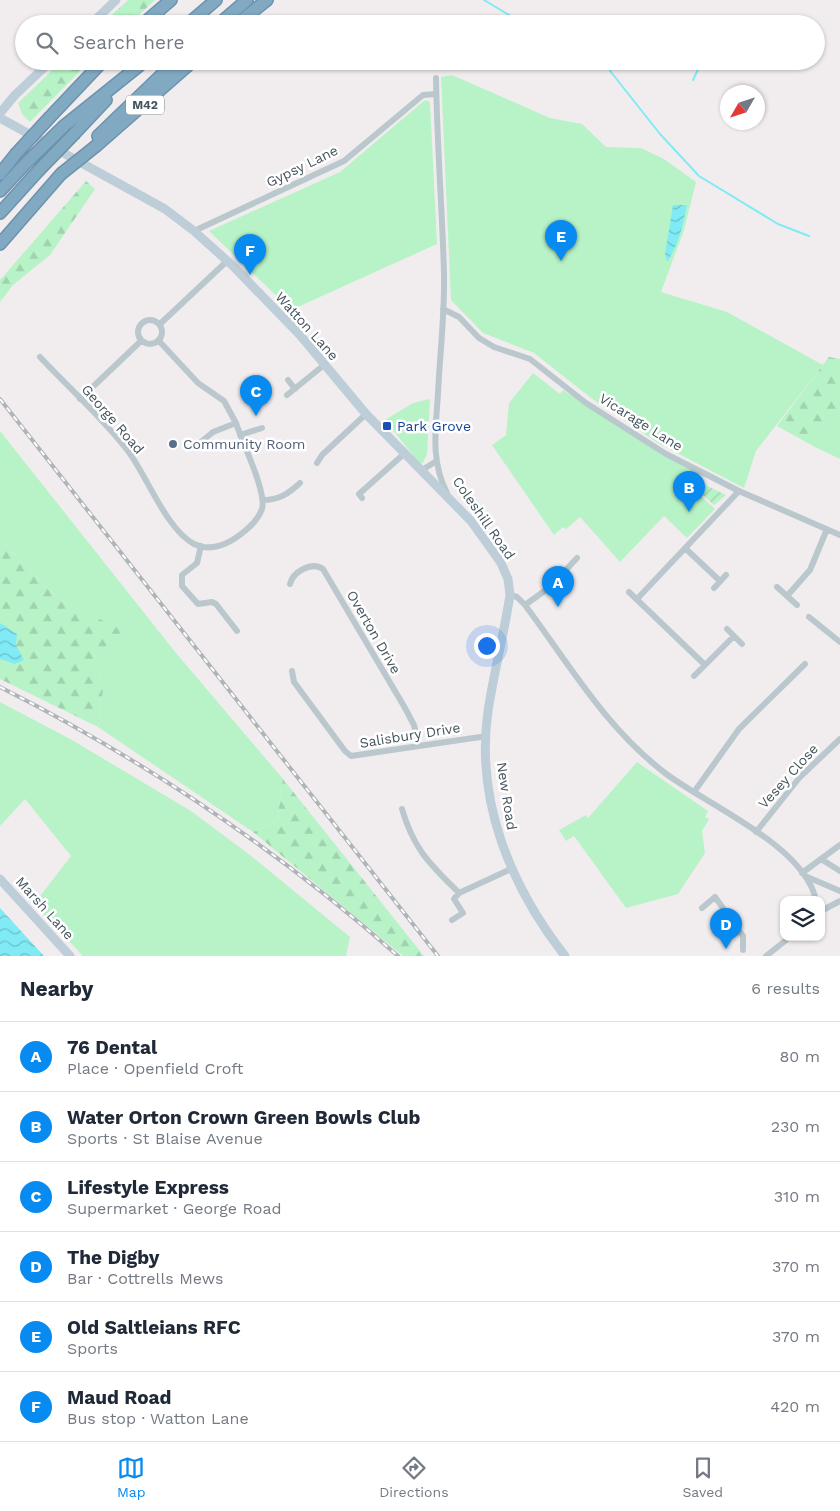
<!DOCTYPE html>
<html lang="en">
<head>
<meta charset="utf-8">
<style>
  body { margin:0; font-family:"Work Sans",sans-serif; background:#f6f6f7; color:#1f2937 }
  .controls { position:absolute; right:15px; bottom:15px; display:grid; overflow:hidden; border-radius:10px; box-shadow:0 1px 4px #0004 }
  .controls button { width:45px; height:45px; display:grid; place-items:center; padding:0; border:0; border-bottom:1px solid #e0e1e3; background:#fff; color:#1f2937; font:25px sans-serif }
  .compass { position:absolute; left:720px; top:85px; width:45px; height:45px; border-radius:50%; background:#fff; box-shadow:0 1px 4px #0004; rotate:231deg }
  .you { position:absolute; left:486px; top:645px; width:18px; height:18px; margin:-12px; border:4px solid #fff; border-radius:50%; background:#1a73e8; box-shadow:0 0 0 8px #1a73e833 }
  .badge { display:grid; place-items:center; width:32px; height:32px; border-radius:50%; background:#088bf0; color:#fff; font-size:16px; font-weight:700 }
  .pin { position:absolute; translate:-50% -41px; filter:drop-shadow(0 1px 2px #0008) }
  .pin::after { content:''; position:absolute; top:26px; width:18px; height:15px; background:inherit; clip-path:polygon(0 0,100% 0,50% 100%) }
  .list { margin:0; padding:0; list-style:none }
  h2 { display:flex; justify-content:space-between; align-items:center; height:65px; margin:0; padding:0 20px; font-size:21px }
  h2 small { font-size:16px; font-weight:400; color:#747a83 }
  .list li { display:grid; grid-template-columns:32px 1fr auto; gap:15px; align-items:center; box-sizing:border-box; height:70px; padding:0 20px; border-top:1px solid #e0e1e3 }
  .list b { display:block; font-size:19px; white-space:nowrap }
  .list p { margin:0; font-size:16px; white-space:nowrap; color:#747a83 }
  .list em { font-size:16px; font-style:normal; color:#747a83 }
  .icon { flex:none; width:28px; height:28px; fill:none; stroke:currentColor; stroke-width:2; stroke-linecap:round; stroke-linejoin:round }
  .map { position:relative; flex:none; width:840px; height:956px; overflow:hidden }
  .search { position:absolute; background:#fff; box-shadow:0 1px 4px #0004; left:15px; right:15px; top:15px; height:55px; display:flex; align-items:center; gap:12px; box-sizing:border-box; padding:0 18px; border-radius:28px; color:#747a83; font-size:19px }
  .sheet { height:485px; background:#fff }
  nav { display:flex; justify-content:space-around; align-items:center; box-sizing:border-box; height:70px; border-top:1px solid #e0e1e3; background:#fff; font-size:14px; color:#747a83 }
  nav a { display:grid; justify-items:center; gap:2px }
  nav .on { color:#088bf0 }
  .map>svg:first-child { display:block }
  .green { fill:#b7f3c7 }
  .forest { fill:url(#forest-firs) }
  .garden { fill:url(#garden-furrows) }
  .water { fill:url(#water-waves) }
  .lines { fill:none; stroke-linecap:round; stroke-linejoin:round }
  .stream { stroke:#80ebf4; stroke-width:2 }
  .motorway-casing { stroke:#6c93ad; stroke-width:14 }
  .minor { stroke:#bac8ce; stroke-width:6 }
  .secondary { stroke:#beced9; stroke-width:9 }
  .motorway { stroke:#81a9c2; stroke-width:11 }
  .rail-casing { stroke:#afb4b9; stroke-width:4 }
  .rail { stroke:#fff; stroke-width:2; stroke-dasharray:5.5; stroke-linecap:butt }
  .motorway-bridge-casing { stroke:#6c93ad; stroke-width:14; stroke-linecap:butt }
  .motorway-bridge { stroke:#81a9c2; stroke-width:11 }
  .transit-dot { fill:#1a4fb4; stroke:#fff; stroke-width:2 }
  .service-dot { fill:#5c6f8a; stroke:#fff; stroke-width:2 }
  .labels { text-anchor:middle; stroke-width:5; stroke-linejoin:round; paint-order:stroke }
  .shield { fill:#fff; stroke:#7c878e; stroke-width:1 }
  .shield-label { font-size:12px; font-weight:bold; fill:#44545d }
  .street-label { font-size:14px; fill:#44545d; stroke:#fff }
  .transit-label { font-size:14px; fill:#164399; stroke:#fff; text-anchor:start }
  .service-label { font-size:14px; fill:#4e5e75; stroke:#fff; text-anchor:start }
</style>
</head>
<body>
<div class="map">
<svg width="840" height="956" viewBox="0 0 840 956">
  <defs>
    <pattern id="forest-firs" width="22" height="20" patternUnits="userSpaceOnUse" patternTransform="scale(1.25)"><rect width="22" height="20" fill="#b7f3c7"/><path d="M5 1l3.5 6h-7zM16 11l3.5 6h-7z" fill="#9fd2ad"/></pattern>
    <pattern id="garden-furrows" width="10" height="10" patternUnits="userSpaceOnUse" patternTransform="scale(1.25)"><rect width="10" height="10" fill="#b7f3c7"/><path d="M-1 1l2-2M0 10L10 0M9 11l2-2" fill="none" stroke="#9fd2ad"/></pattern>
    <pattern id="water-waves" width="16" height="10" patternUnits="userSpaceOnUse" patternTransform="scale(1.25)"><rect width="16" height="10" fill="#80ebf4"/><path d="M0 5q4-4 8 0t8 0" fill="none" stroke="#6ac1c9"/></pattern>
  </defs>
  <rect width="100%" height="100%" fill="#f1edee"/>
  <path class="green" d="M 452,75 L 550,118 L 582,124 L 606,147 L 641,148 L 664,159 L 696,182 L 684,230 L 661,292 L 727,312 L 823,365 L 756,451 L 744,488 L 658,443 L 591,398 L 534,353 L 483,333 L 451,300 L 441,77 Z
    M 425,100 L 430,102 L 437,244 L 291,310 L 209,231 L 340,172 Z
    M 533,373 L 560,394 L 563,390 L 699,475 L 691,487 L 715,509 L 687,538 L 664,516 L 620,562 L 580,517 L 566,529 L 563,527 L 554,535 L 492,445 L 506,435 L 509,403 Z
    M 430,399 L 427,454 L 423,463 L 419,463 L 385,420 L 413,403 Z
    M 840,406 L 840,459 L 813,446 L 832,411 Z
    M 0,431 L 176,653 L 283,779 L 277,822 L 253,832 L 98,727 L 103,690 L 95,656 L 123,631 L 59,599 L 0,540 Z
    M 0,702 L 72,740 L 191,811 L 250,855 L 350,937 L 346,956 L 83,956 L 34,904 L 71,856 L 25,799 L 0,826 Z
    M 637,762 L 708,811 L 705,817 L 709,819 L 702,831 L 705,853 L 678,894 L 626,908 L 574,836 L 566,841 L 559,830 L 586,815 L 588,818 Z"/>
  <path class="forest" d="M 128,0 L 155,0 L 129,24 L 102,24 Z
    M 62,61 L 90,61 L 30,122 L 22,114 L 18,103 Z
    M 86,181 L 95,189 L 50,255 L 13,285 L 0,302 L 0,280 Z
    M 829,357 L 840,359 L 840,406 L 832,412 L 813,446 L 777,426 Z
    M 0,540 L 59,599 L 124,631 L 95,656 L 103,690 L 98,727 L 0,679 Z
    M 283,779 L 424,956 L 403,956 L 253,832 L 277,822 Z"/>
  <path class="garden" d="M 695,480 L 726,495 L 714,505 L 692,485 Z"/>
  <path class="water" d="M 673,205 L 687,205 C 683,225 679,244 667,262 L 665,254 Z
    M 0,623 L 17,634 L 16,645 L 24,660 L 15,664 L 0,659 Z
    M 0,908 L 44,956 L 0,956 Z"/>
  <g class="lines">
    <path class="stream" d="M 484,0 L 524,24
      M 595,61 L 607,67 L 660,134 L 699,176 L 778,224 L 809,236
      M 693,80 L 702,61"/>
    <g class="motorway-casing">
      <path id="motorway" d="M 143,24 L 171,0
        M 188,24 L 216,0
        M 219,24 L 247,0
        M 237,24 L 267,0
        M 50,117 L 103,61
        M 64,126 L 145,61
        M 75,133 L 106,100
        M 98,136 L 176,61
        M 96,146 L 193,61
        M 0,174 L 15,155
        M 0,191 L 27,162
        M 0,213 L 39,170
        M 0,244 L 61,174"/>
    </g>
    <path class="minor" d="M 436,78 C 437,143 442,207 444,272 C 445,312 440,353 438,393 C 436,428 430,460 447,493
      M 194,231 L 344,161 L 423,95 L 436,94
      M 443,309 L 459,317 L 479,338 L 494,347 L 530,359 L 586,403 L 666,454 L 739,491 L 840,535
      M138 332a12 12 0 1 1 24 0a12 12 0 1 1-24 0Z
      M 160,324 L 226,262
      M 159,341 L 198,383 L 224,401 L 236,423 L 213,432 L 195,447
      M 40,357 C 69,388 102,417 128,451 C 147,476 166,529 194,544 C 213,553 231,543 246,530 C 252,525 259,517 262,509 C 267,492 242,442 236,423
      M 288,380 L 295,389
      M 287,395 L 324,365
      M 80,399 L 141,341
      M 240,435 L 262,428
      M 317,463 L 322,455 L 366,414
      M 422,470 L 435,462
      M 362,498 L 359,494 L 405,453
      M 263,500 C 279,500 288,494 300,483
      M 201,546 L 197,563 L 182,575 L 182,586 L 198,604 L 212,602 L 216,604 L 237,631
      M 685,548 L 720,581
      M 290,584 C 293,572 311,561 323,569 L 405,708 L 414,725 L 419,746
      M 777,587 L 797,605
      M 714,588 L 726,575
      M 629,592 L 705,665
      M 510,595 L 517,597 L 525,605 C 569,664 605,727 665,773 C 707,805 804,845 816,900
      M 787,596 L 810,570 L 827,529
      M 637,599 L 739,491
      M 525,605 L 550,587 L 577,558
      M 809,617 L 840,642
      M 727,629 L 742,644
      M 292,671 L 294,682 L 345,751 L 351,756 L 487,736
      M 694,676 L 734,636
      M 694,792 L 739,729 L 805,664
      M 402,809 C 414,850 430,864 459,893 L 511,869
      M 756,832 L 800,777 L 840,739
      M 821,859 L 840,871
      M 802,873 L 840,845
      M 805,876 L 840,891
      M 702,908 L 715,897 L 743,936 L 743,950
      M 821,911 L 840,901
      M 452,920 L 463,913 L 454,899 L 459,893
      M 717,927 L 730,916
      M 766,956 L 790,937"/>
    <path class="secondary" d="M 91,24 L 116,0
      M 0,113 L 15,95 L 51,61
      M 0,118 L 165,209 L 194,231 L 234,267 L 300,335 L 366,414 L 471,521 L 501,563 L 508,579 L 510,595 C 504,634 494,672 488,711 C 475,801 511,887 565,956
      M 0,879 L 70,956"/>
    <use href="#motorway" class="motorway"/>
    <g class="rail-casing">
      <path id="rail" d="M 0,399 L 438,956
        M 0,687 C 144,760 277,849 398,956"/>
    </g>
    <use href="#rail" class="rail"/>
    <g class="motorway-bridge-casing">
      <path id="motorway-bridge" d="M 15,155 L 50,117
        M 27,162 L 64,126
        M 39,170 L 75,133
        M 61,174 L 96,146"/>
    </g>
    <use href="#motorway-bridge" class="motorway-bridge"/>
  </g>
  <rect class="transit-dot" x="382" y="421" width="10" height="10" rx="2.5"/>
  <circle class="service-dot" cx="173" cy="444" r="5"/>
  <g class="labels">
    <rect class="shield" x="126" y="95.5" width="38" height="19" rx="4"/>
    <g class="shield-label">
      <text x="145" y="109">M42</text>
    </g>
    <g class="street-label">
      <text transform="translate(302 166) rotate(-26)" y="5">Gypsy Lane</text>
      <text transform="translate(307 326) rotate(48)" y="5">Watton Lane</text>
      <text transform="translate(113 419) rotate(49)" y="5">George Road</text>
      <text transform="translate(641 422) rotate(32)" y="5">Vicarage Lane</text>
      <text transform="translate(484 518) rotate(55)" y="5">Coleshill Road</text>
      <text transform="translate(374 632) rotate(60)" y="5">Overton Drive</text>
      <text transform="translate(410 735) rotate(-9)" y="5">Salisbury Drive</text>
      <text transform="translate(788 776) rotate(-48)" y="5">Vesey Close</text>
      <text transform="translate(507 796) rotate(81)" y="5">New Road</text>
      <text transform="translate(45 908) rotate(48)" y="5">Marsh Lane</text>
    </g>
    <g class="transit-label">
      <text x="397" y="431">Park Grove</text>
    </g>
    <g class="service-label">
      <text x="183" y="449">Community Room</text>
    </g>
  </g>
</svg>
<div class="controls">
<button><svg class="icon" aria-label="layers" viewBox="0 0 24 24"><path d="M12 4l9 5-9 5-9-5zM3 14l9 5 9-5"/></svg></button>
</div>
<svg class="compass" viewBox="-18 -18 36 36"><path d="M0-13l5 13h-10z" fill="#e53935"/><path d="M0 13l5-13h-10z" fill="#747a83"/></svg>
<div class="you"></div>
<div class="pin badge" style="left:558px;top:607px">A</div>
<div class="pin badge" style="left:689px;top:512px">B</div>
<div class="pin badge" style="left:256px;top:416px">C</div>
<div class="pin badge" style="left:726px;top:949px">D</div>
<div class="pin badge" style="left:561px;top:261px">E</div>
<div class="pin badge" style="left:250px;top:275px">F</div>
<div class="search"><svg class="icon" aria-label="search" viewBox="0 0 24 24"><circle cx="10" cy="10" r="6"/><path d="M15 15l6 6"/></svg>Search here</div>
</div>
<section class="sheet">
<h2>Nearby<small>6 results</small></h2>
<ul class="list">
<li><span class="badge">A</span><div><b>76 Dental</b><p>Place · Openfield Croft</p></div><em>80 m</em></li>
<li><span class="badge">B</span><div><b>Water Orton Crown Green Bowls Club</b><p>Sports · St Blaise Avenue</p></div><em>230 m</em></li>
<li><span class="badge">C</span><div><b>Lifestyle Express</b><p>Supermarket · George Road</p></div><em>310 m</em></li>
<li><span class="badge">D</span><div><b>The Digby</b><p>Bar · Cottrells Mews</p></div><em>370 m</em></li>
<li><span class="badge">E</span><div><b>Old Saltleians RFC</b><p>Sports</p></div><em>370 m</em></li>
<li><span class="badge">F</span><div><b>Maud Road</b><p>Bus stop · Watton Lane</p></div><em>420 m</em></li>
</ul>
</section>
<nav>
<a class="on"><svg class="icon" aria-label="map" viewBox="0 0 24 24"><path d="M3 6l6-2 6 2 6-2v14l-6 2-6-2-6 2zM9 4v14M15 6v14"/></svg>Map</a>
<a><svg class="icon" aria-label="directions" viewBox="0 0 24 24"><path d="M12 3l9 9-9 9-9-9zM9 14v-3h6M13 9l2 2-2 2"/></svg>Directions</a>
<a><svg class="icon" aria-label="saved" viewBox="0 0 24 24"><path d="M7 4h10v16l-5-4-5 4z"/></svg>Saved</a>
</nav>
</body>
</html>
